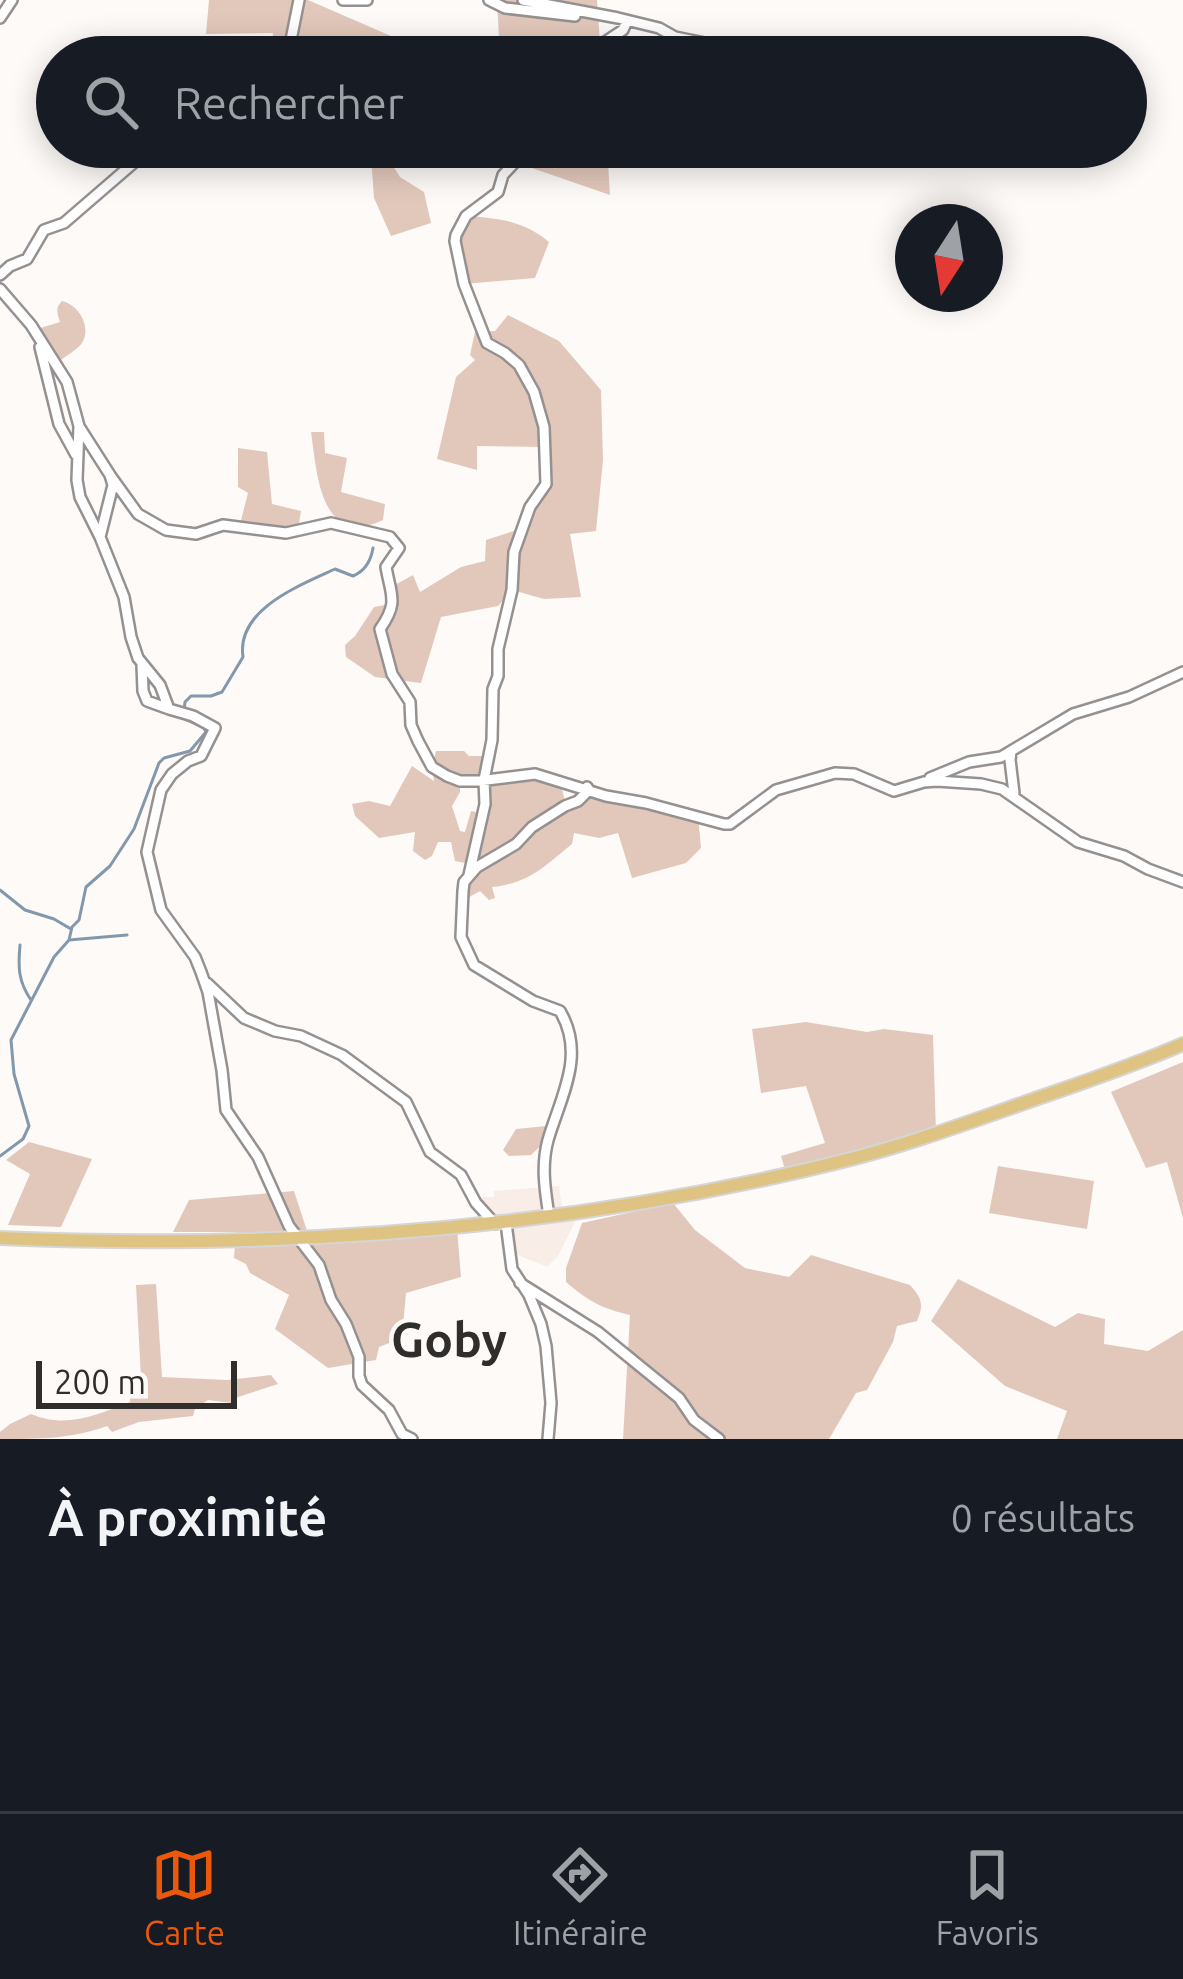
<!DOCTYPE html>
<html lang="fr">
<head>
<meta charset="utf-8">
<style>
  body { margin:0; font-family:Ubuntu,sans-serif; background:#242831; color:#f1f3f6 }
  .compass { position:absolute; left:895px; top:204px; width:108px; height:108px; border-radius:50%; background:#171b24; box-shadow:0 6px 30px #0003; rotate:192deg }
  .scale { position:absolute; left:36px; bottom:30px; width:201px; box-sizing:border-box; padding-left:12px; border:6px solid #2f2e2d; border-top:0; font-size:33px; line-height:42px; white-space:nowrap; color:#2f2e2d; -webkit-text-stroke:9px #fefaf8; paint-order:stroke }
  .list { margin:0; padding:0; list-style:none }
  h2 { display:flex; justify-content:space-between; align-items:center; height:156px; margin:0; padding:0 48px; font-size:51px }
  h2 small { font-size:39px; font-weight:400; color:#9ea1a6 }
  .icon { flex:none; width:66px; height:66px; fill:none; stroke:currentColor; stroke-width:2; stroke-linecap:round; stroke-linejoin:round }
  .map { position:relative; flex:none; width:1183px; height:1439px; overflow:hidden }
  .search { position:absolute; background:#171b24; box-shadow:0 6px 30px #0003; left:36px; right:36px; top:36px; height:132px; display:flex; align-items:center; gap:30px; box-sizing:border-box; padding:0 42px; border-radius:66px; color:#9ea1a6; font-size:45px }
  .sheet { height:372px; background:#171b24 }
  nav { display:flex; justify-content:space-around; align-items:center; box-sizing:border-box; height:168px; border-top:3px solid #363941; background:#171b24; font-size:33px; color:#9ea1a6 }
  nav a { display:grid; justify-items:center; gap:6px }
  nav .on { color:#ea580c }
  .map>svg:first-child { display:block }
  .built { fill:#f9ede7 }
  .green { fill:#e2c8bb; fill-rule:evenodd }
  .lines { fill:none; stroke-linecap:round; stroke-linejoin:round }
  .stream { stroke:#8298ac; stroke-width:3 }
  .minor-casing { stroke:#959190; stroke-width:14 }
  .major-casing { stroke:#d5d5d5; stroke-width:16 }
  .minor { stroke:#fff; stroke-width:9 }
  .major { stroke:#dfc383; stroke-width:12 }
  .labels { text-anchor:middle; stroke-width:9; stroke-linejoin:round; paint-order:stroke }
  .quarter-label { font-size:48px; font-weight:bold; fill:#2f2e2d; stroke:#fefaf8 }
</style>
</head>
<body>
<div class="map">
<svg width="1183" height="1439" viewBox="0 0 1183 1439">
  <rect width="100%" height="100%" fill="#fefaf8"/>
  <path class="built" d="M 559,1186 L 563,1214 L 580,1212 L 558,1256 L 547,1267 L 508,1251 L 506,1223 L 484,1211 L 482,1197 L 494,1197 L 494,1191 Z"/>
  <path class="green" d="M 209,0 L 308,0 L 421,49 L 418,57 L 271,57 L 273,33 L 206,34 Z
    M 497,0 L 597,0 L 601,57 L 500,57 Z
    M 505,147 L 607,147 L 610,195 L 506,159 Z
    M 386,155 L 400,177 L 424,192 L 431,223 L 391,236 L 374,198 L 371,156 Z
    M 466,216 C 499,218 524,221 549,242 L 535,278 L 464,284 L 455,241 Z
    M 62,301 C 79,305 92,327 82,343 C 78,349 63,358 57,363 L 34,330 L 60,322 C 57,313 55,308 62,301 Z
    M 508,315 L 559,341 L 601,390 L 603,460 L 596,531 L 570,534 L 581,597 L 544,599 L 512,590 L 498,606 L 441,617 L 421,683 L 375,677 L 346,657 L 345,645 L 355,636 L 374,607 L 385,605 L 392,599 L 393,586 L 413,575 L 420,592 L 461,567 L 485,561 L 486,540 L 523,528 L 544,489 L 544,447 L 477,446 L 477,470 L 437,459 L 456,377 L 475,360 L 470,355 L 475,332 L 495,331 Z
    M 311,432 L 324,432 L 325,453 L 347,458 L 341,492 L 385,504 L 383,520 C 320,549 317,473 311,432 Z
    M 238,448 L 267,452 L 272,504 L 301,511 L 298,529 L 239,528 L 248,493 L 238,487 Z
    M 436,751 L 464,751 L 469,756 L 489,756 L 486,777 L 535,774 L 560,781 L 566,805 L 589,790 L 698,815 L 701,848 L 686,863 L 632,878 L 618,833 L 599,838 L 574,833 L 572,844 C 544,867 529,883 492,887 L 495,898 L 489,900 L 480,891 L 464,900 L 471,864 L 455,861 L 451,842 L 438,842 L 432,856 L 425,860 L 413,851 L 415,832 L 379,838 L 355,816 L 352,804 L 369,801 L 390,806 L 412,766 L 434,781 L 432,767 ZM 460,782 L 483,782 L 480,813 L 471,811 L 465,832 L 460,831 L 452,806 L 460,792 Z
    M 806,1022 L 867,1032 L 884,1029 L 933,1035 L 936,1133 L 786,1173 L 781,1156 L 825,1143 L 806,1086 L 761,1093 L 752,1029 Z
    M 1183,1062 L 1183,1218 L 1167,1162 L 1146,1168 L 1111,1092 Z
    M 546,1126 L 548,1139 L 531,1155 L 509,1156 L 503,1150 L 516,1129 Z
    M 29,1142 L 92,1159 L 61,1227 L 8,1225 L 30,1174 L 6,1160 Z
    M 998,1166 L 1094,1181 L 1087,1229 L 989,1213 Z
    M 294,1191 L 309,1237 L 457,1228 L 461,1277 L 406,1293 L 402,1338 L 379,1347 L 376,1360 L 328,1368 L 275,1329 L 289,1295 L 250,1273 L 246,1264 L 234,1258 L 236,1232 L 173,1232 L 189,1200 Z
    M 673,1203 L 695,1230 L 745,1268 L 789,1277 L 811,1255 L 910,1285 C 922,1298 924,1305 917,1321 L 897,1326 L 893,1342 L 867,1390 L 856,1393 L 829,1439 L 623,1439 L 630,1315 C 602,1309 587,1300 566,1282 L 566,1268 L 582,1223 Z
    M 958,1279 L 1055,1327 L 1078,1313 L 1105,1319 L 1104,1344 L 1148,1351 L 1183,1330 L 1183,1439 L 1057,1439 L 1067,1411 L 1005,1386 L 931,1321 Z
    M 156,1284 L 162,1377 L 227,1380 L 271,1375 L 278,1384 L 238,1397 L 231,1403 L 208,1400 L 195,1409 L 193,1416 L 139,1422 L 112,1432 L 107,1426 C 72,1439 38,1439 0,1439 L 0,1432 L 10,1424 L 31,1414 C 66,1429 97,1415 130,1402 L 130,1378 L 141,1377 L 136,1285 Z"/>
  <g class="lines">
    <path class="stream" d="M 184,711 L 185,702 L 191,696 L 211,696 L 222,692 L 243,657 C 236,610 298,586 335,569 L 353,576 C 365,571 371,560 373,548
      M 0,890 L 25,910 L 54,919 L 71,929
      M 69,940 L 127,935
      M 20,945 C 18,967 18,981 31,1000
      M 0,1156 L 23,1139 L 29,1126 L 14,1074 L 11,1040 L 54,957 L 69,940 L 72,927 L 79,920 L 86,887 L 110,866 L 134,829 L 159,763 L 164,758 L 190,751 L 206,732 L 204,728 L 187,720"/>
    <g class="minor-casing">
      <path id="minor" d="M 343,0 L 367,0
        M 489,0 L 505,8 L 575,16
        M 523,0 L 618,18 L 659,28 L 675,37 L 705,43 L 735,43 L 782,52 L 806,49 L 853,57
        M 0,18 L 12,0
        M 282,57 L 291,40 L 299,0
        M 582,57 L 623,30 L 627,21
        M 0,275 L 10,266 L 27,259 L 44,230 L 64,223 L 152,147
        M 0,289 L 31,325 L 67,382 L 79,426 L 77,480 L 80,497 L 100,537 L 124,597 L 131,637 L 138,658 L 160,685 L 169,709 L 193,716 L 215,728 L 201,756 L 188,761 L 172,774 L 161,790 L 147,852 L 161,910 L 195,957 L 201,972 L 208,992 L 222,1070 L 226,1110 L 258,1157 L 289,1226 L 319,1265 L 331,1300 L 346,1324 L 359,1357 L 359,1376 L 362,1385 L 389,1410 L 402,1434 L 412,1439
        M 40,347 L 59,424 L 76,455
        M 80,428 L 110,475 L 113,485 L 100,537
        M 110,475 L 138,514 L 166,530 L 196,534 L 223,525 L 286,533 L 331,523 L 390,537 L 399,548 L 386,567 C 391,596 399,602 380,629 L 392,674 L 410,702 L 411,725 L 418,741 L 432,767 L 447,776 L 460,781 L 479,781 L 535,774 L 606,796 L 646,803 L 724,824 L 730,824 L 776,790 L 835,773 L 854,774 L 894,791 L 924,782 L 937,781 L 981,784 L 1002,789 L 1078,842 L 1124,856 L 1148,869 L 1183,882
        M 142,665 L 143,691 L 147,701 L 169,709
        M 1011,751 L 1010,760 L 1014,793
        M 930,778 L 969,762 L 1001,757 L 1073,714 L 1129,697 L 1183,672
        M 469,875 L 485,804 L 484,780 L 492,740 L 493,689 L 498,676 L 498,649 L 512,590 L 514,552 L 530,507 L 546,484 L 544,427 L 534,392 L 519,365 L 505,353 L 487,343 L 464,284 L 455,241 L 456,235 L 466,216 L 498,192 L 503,175 L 529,147
        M 207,983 L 244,1018 L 275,1031 L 301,1036 L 342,1055 L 406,1102 L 430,1152 L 461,1175 L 476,1203 L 495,1224
        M 549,1216 C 545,1190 541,1166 548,1140 C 561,1096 586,1055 560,1011 L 533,1001 L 474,965 L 461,937 L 463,891 L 464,882 L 477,867 L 516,844 L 532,827 L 565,806 L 578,801 L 589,790 L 587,787
        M 506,1223 L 512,1269 L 529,1295 L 541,1324 L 546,1346 L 551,1403 L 548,1439
        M 520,1283 L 598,1332 L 679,1398 L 694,1420 L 719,1439"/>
    </g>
    <g class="major-casing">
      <path id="major" d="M 0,1238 C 281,1250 565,1230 839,1162 C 901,1147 961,1125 1021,1104 C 1075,1085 1130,1067 1183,1044"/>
    </g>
    <use href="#minor" class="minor"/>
    <use href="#major" class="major"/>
  </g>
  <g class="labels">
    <g class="quarter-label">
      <text x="449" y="1357">Goby</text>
    </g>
  </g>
</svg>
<svg class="compass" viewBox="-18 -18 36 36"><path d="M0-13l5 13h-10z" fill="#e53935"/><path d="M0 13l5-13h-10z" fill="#9ea1a6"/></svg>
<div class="scale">200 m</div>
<div class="search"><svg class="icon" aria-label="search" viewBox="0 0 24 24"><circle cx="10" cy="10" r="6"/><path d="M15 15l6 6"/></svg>Rechercher</div>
</div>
<section class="sheet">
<h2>À proximité<small>0 résultats</small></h2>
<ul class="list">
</ul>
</section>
<nav>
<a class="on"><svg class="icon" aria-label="map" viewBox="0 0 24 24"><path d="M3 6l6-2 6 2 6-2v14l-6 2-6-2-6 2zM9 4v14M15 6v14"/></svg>Carte</a>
<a><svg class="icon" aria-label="directions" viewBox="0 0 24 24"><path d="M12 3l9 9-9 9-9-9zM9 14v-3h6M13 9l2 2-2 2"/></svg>Itinéraire</a>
<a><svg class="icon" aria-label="saved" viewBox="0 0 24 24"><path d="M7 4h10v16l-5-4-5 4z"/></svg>Favoris</a>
</nav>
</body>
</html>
